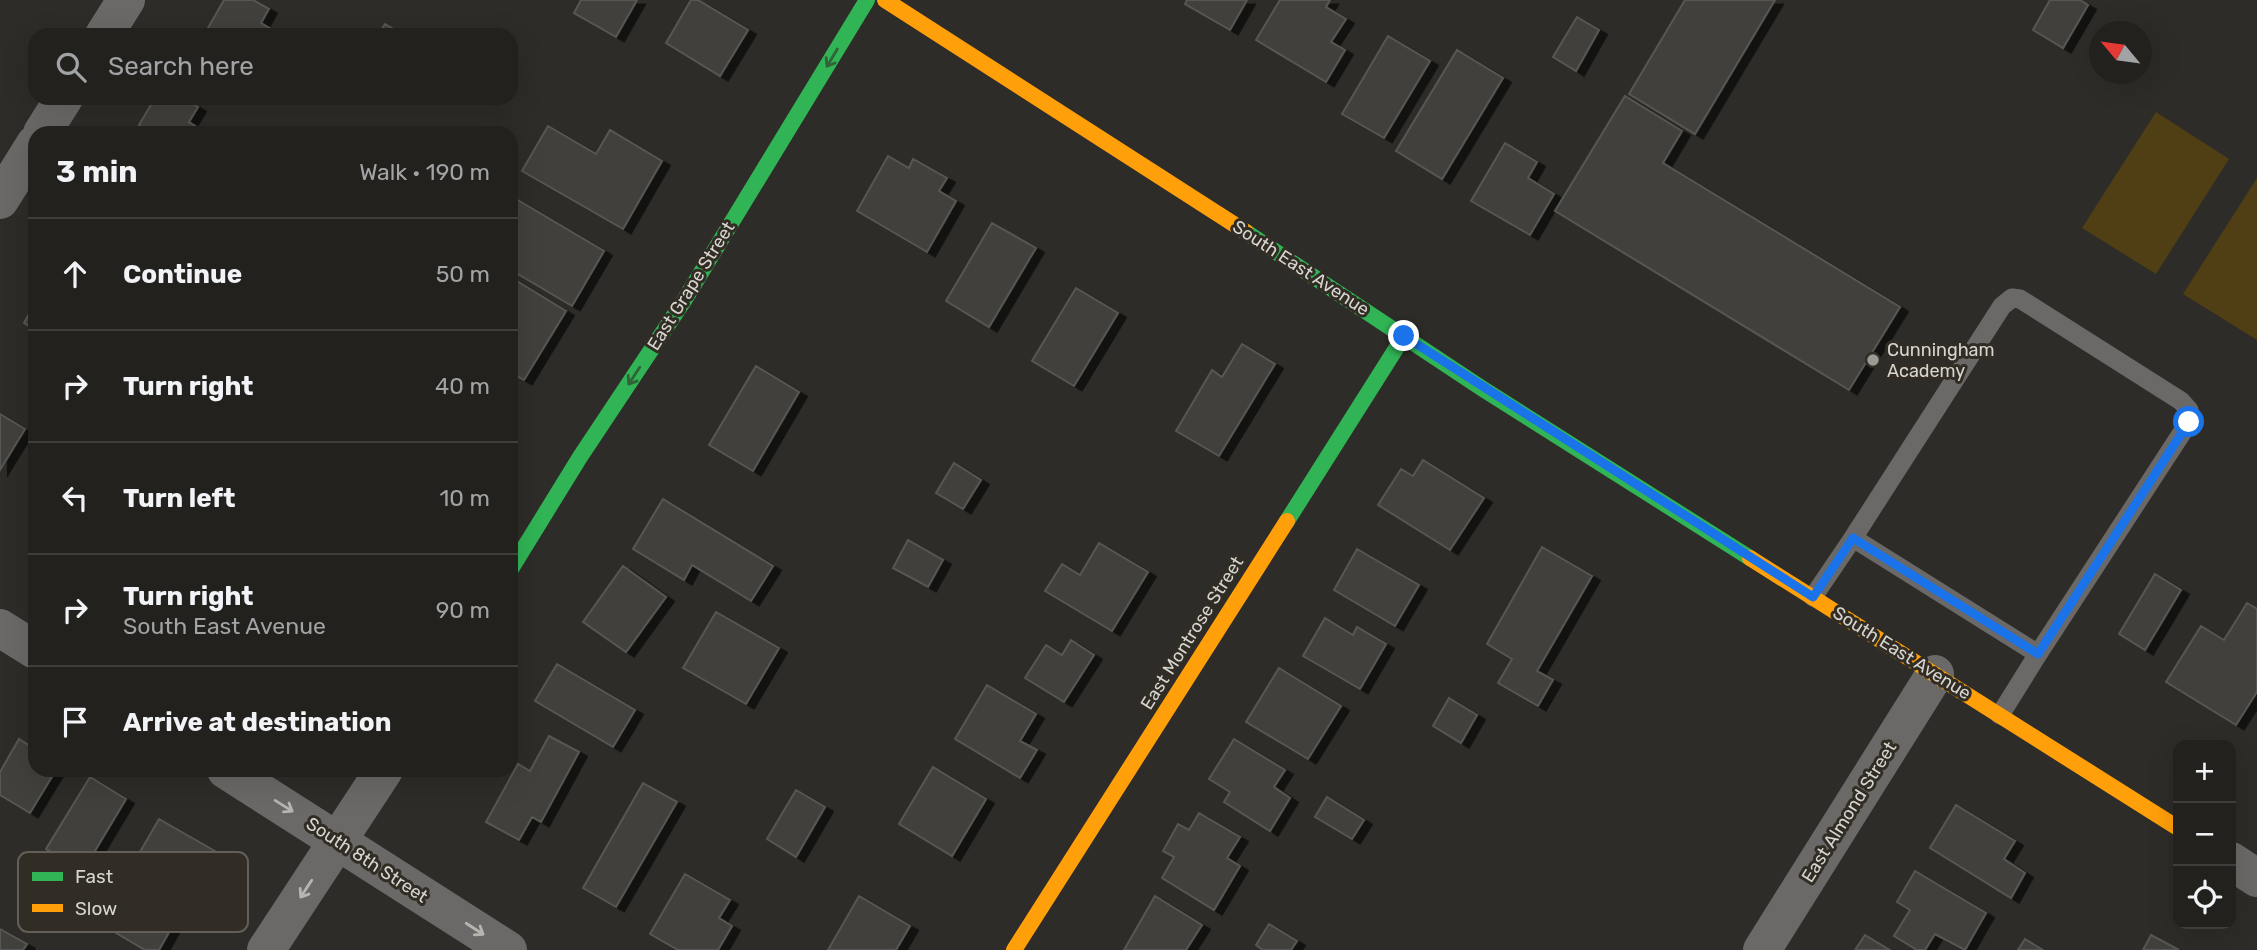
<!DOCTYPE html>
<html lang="en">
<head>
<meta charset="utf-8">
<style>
  body { margin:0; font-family:Rubik,sans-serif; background:#2a2927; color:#f1f3f6 }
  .controls { position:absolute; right:21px; bottom:21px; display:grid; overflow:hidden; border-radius:14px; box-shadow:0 7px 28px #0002 }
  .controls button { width:63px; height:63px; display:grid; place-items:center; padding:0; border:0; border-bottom:2px solid #3f3e3c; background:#22211e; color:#f1f3f6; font:35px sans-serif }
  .compass { position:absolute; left:2089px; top:21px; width:63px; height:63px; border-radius:50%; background:#22211e; box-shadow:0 7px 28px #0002; rotate:299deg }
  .stop { position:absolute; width:21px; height:21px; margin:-16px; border:5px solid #1a73e8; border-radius:50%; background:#fff }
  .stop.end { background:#1a73e8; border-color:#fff; box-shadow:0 2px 7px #0008 }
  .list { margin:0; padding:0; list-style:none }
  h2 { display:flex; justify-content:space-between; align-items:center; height:91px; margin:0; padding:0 28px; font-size:30px }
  h2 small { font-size:23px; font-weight:400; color:#a2a3a4 }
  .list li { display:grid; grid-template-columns:46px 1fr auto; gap:21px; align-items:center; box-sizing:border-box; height:112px; padding:0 28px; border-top:2px solid #3f3e3c }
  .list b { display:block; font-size:26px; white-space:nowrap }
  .list p { margin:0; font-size:23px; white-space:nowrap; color:#a2a3a4 }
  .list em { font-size:23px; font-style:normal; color:#a2a3a4 }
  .icon { flex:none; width:38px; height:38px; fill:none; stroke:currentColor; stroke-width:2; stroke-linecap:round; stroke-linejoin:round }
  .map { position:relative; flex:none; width:2257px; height:950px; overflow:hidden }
  .search { position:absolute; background:#22211e; box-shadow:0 7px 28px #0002; left:28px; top:28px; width:490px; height:77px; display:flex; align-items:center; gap:18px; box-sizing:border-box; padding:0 24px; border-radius:21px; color:#a2a3a4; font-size:26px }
  .panel { position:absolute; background:#22211e; box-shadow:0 7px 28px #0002; left:28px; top:126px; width:490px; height:651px; border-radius:21px }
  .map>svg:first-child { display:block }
  .green { fill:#503e14 }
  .building { fill:#43413d; stroke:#575652; stroke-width:2; filter:url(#shadow) }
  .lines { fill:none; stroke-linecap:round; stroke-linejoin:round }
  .lane { stroke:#6a6967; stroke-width:19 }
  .street { stroke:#6a6967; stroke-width:38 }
  .fast { stroke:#30b455; stroke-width:16 }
  .slow { stroke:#ff9f0a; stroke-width:16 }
  .oneway { stroke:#316338 }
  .oneway2 { stroke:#b6b5b0 }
  .route { stroke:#1a73e8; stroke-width:9 }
  .poi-dot { fill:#9c9a95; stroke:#312d25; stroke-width:2.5 }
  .labels { text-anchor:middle; stroke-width:6; stroke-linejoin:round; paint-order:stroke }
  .street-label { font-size:18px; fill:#d7d5d0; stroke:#312d25 }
  .poi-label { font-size:18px; fill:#d7d5d0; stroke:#312d25; text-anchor:start }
  .key { fill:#312d25; stroke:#635f58; stroke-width:2 }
  .key-label { font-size:19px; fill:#d7d5d0 }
</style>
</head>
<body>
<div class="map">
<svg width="2257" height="950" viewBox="0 0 2257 950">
  <defs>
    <filter id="shadow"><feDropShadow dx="8" dy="4.5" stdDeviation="0" flood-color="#0009"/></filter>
  </defs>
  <rect width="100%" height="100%" fill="#2e2c28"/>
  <path class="green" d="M 2156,112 L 2229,159 L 2156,274 L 2082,228 Z
    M 2257,178 L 2257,340 L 2183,294 Z"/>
  <path class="building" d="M 224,0 L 253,0 L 269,9 L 261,23 L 281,35 L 204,35 Z
    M 581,0 L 637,0 L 616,37 L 574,13 Z
    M 691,0 L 698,0 L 748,30 L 720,76 L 666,43 Z
    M 1187,0 L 1247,0 L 1230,30 L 1185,4 Z
    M 1280,0 L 1330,0 L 1326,7 L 1346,19 L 1331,42 L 1345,50 L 1326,82 L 1256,40 Z
    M 1685,0 L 1775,0 L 1695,134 L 1629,94 Z
    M 2050,0 L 2080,0 L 2088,5 L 2063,48 L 2033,30 Z
    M 1577,17 L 1599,30 L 1576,71 L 1553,57 Z
    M 385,24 L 404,35 L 378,35 Z
    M 1388,36 L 1430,61 L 1384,138 L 1342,114 Z
    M 1457,50 L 1503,78 L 1442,179 L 1396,151 Z
    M 1625,96 L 1682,131 L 1663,163 L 1900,307 L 1849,390 L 1555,211 Z
    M 155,98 L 183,98 L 198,107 L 189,122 L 206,133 L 152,133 L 139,125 Z
    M 548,126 L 596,154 L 610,130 L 662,161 L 623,229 L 522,171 Z
    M 1505,143 L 1537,162 L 1528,178 L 1554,194 L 1530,235 L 1471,201 Z
    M 888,156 L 909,168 L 913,159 L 947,178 L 939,191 L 956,201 L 927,252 L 857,211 Z
    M 511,196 L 604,251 L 572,306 L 511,270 Z
    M 992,223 L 1036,248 L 989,327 L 946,301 Z
    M 512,278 L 566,311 L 524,380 L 511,373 Z
    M 1076,288 L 1118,313 L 1074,386 L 1032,361 Z
    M 35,303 L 35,330 L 24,323 Z
    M 1242,344 L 1275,364 L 1219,456 L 1176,431 L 1212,370 L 1222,377 Z
    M 756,366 L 799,392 L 753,471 L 709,445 Z
    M 0,414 L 25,429 L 0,470 Z
    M 1423,460 L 1484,498 L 1450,550 L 1378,505 L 1401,469 L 1413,476 Z
    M 954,463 L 981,480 L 963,509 L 936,493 Z
    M 663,499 L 773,566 L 751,601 L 692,565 L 684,580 L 633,549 Z
    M 908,540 L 943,560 L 928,587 L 893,568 Z
    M 1099,543 L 1148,572 L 1112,631 L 1045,591 L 1062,564 L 1080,575 Z
    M 1542,547 L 1592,576 L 1537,671 L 1553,680 L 1538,706 L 1498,683 L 1512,659 L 1487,644 Z
    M 1357,549 L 1419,585 L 1395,626 L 1334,590 Z
    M 623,566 L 666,597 L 626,652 L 583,622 Z
    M 2155,574 L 2181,590 L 2145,650 L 2119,634 Z
    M 2247,603 L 2257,609 L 2257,692 L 2236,725 L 2166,682 L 2201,626 L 2224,640 Z
    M 716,612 L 779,648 L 746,704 L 683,668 Z
    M 1325,618 L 1353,635 L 1357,627 L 1386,644 L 1360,689 L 1303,656 Z
    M 1071,640 L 1094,655 L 1064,702 L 1025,678 L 1046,645 L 1062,655 Z
    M 557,664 L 635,710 L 613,747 L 535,701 Z
    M 1279,668 L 1341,706 L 1308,759 L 1246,722 Z
    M 987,685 L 1036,714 L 1020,741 L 1037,750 L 1020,778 L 955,739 Z
    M 1449,698 L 1477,715 L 1461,743 L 1433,726 Z
    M 549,736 L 579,752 L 541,822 L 532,817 L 519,840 L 486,822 L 518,764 L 530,771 Z
    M 19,739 L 35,749 L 35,770 L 56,770 L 30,813 L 0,795 L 0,772 Z
    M 1234,739 L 1285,770 L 1274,787 L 1290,798 L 1270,831 L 1224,802 L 1230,792 L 1209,779 Z
    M 933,767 L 986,799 L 952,856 L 899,824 Z
    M 90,777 L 126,799 L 83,871 L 46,849 Z
    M 643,783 L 677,802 L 616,907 L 583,888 Z
    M 796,790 L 825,807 L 796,857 L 767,839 Z
    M 1327,797 L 1364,820 L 1352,839 L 1315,817 Z
    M 1956,805 L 2015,841 L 2004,859 L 2025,873 L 2011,898 L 1930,848 Z
    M 1199,813 L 1240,837 L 1227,858 L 1240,866 L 1214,910 L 1162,878 L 1174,857 L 1163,851 L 1178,824 L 1189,830 Z
    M 159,819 L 215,851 L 159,950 L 145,950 L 99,923 Z
    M 1915,871 L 1986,913 L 1965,950 L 1935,934 L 1925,950 L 1917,950 L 1894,936 L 1910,910 L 1897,902 Z
    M 685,874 L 730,900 L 719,918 L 732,926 L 718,950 L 678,950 L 650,934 Z
    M 859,896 L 910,926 L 896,950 L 828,950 Z
    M 1155,896 L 1202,925 L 1186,950 L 1124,950 Z
    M 1269,924 L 1297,941 L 1291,950 L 1263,950 L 1256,945 Z
    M 0,929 L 27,944 L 23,950 L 0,950 Z
    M 1865,935 L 1890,950 L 1855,950 Z
    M 2151,935 L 2179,950 L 2143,950 Z
    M 2025,939 L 2043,950 L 2018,950 Z"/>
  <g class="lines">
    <path class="lane" d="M 1853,538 L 2002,306 L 2012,298 L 2020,299 L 2181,401 L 2189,410 L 2189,422 L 2038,654
      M 1813,597 L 1853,538 L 2038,654 L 2000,715"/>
    <path class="street" d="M 104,35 L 126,0
      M 42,133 L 64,98
      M 0,200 L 35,144
      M 0,628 L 35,650
      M 226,770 L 508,950
      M 2231,861 L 2257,878
      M 266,950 L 384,770
      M 1762,950 L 1935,674"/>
    <path class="fast" d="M 1246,232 L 1483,389 L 1750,558
      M 1287,521 L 1404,336
      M 511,569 L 580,457 L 685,299 L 867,0"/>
    <path class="slow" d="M 885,0 L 1246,232
      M 1750,558 L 2178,828
      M 1014,950 L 1287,521"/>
  </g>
  <defs><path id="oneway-shaft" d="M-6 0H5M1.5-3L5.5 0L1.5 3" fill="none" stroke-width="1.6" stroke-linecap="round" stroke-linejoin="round" transform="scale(1.75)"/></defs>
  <g class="oneway">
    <use href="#oneway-shaft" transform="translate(832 58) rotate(121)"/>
    <use href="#oneway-shaft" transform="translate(634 376) rotate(123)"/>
  </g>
  <g class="oneway2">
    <use href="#oneway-shaft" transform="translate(284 806) rotate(32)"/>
    <use href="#oneway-shaft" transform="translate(306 889) rotate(123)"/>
    <use href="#oneway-shaft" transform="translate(475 929) rotate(33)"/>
  </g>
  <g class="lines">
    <path class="route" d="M 1404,336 L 1813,597 L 1853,538 L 2038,654 L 2189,422"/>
  </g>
  <circle class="poi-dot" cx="1873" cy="360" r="7"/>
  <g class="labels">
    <g class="street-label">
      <text transform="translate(1301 268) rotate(33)" y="6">South East Avenue</text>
      <text transform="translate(691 286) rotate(-58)" y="6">East Grape Street</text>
      <text transform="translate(1192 633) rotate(-58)" y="6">East Montrose Street</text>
      <text transform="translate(1902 653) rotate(32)" y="6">South East Avenue</text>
      <text transform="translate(1849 812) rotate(-58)" y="6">East Almond Street</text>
      <text transform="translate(367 860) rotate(33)" y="6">South 8th Street</text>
    </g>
    <g class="poi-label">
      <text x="1887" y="356">Cunningham<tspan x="1887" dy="21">Academy</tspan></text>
    </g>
  </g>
  <rect x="18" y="852" width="230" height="80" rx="10" class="key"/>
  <rect x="32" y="872" width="31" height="9" fill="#30b455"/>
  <rect x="32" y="904" width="31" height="8" fill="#ff9f0a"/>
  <g class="key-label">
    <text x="75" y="883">Fast</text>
    <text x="75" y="915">Slow</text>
  </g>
</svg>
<div class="controls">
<button>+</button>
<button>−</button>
<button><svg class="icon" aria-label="locate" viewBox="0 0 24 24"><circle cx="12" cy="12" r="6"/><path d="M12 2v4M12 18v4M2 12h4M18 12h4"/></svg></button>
</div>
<svg class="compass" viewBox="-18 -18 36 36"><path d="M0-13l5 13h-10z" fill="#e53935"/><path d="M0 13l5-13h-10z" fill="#a2a3a4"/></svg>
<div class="stop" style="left:2189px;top:422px"></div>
<div class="stop end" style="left:1404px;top:336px"></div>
<div class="search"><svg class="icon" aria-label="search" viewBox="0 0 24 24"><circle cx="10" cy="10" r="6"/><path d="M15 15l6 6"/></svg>Search here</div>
<section class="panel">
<h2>3 min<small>Walk · 190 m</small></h2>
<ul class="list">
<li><svg class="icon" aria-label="ahead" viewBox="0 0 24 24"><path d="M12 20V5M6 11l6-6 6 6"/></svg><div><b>Continue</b></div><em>50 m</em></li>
<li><svg class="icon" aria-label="right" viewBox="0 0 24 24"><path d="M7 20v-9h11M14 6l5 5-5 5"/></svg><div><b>Turn right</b></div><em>40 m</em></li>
<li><svg class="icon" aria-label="left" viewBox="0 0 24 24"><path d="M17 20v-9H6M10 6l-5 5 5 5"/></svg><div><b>Turn left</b></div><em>10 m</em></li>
<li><svg class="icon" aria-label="right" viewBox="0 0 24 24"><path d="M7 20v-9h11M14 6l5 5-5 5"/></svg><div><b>Turn right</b><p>South East Avenue</p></div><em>90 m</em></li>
<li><svg class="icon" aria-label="arrive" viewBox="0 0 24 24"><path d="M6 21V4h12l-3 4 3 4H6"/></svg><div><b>Arrive at destination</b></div></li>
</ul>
</section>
</div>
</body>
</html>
